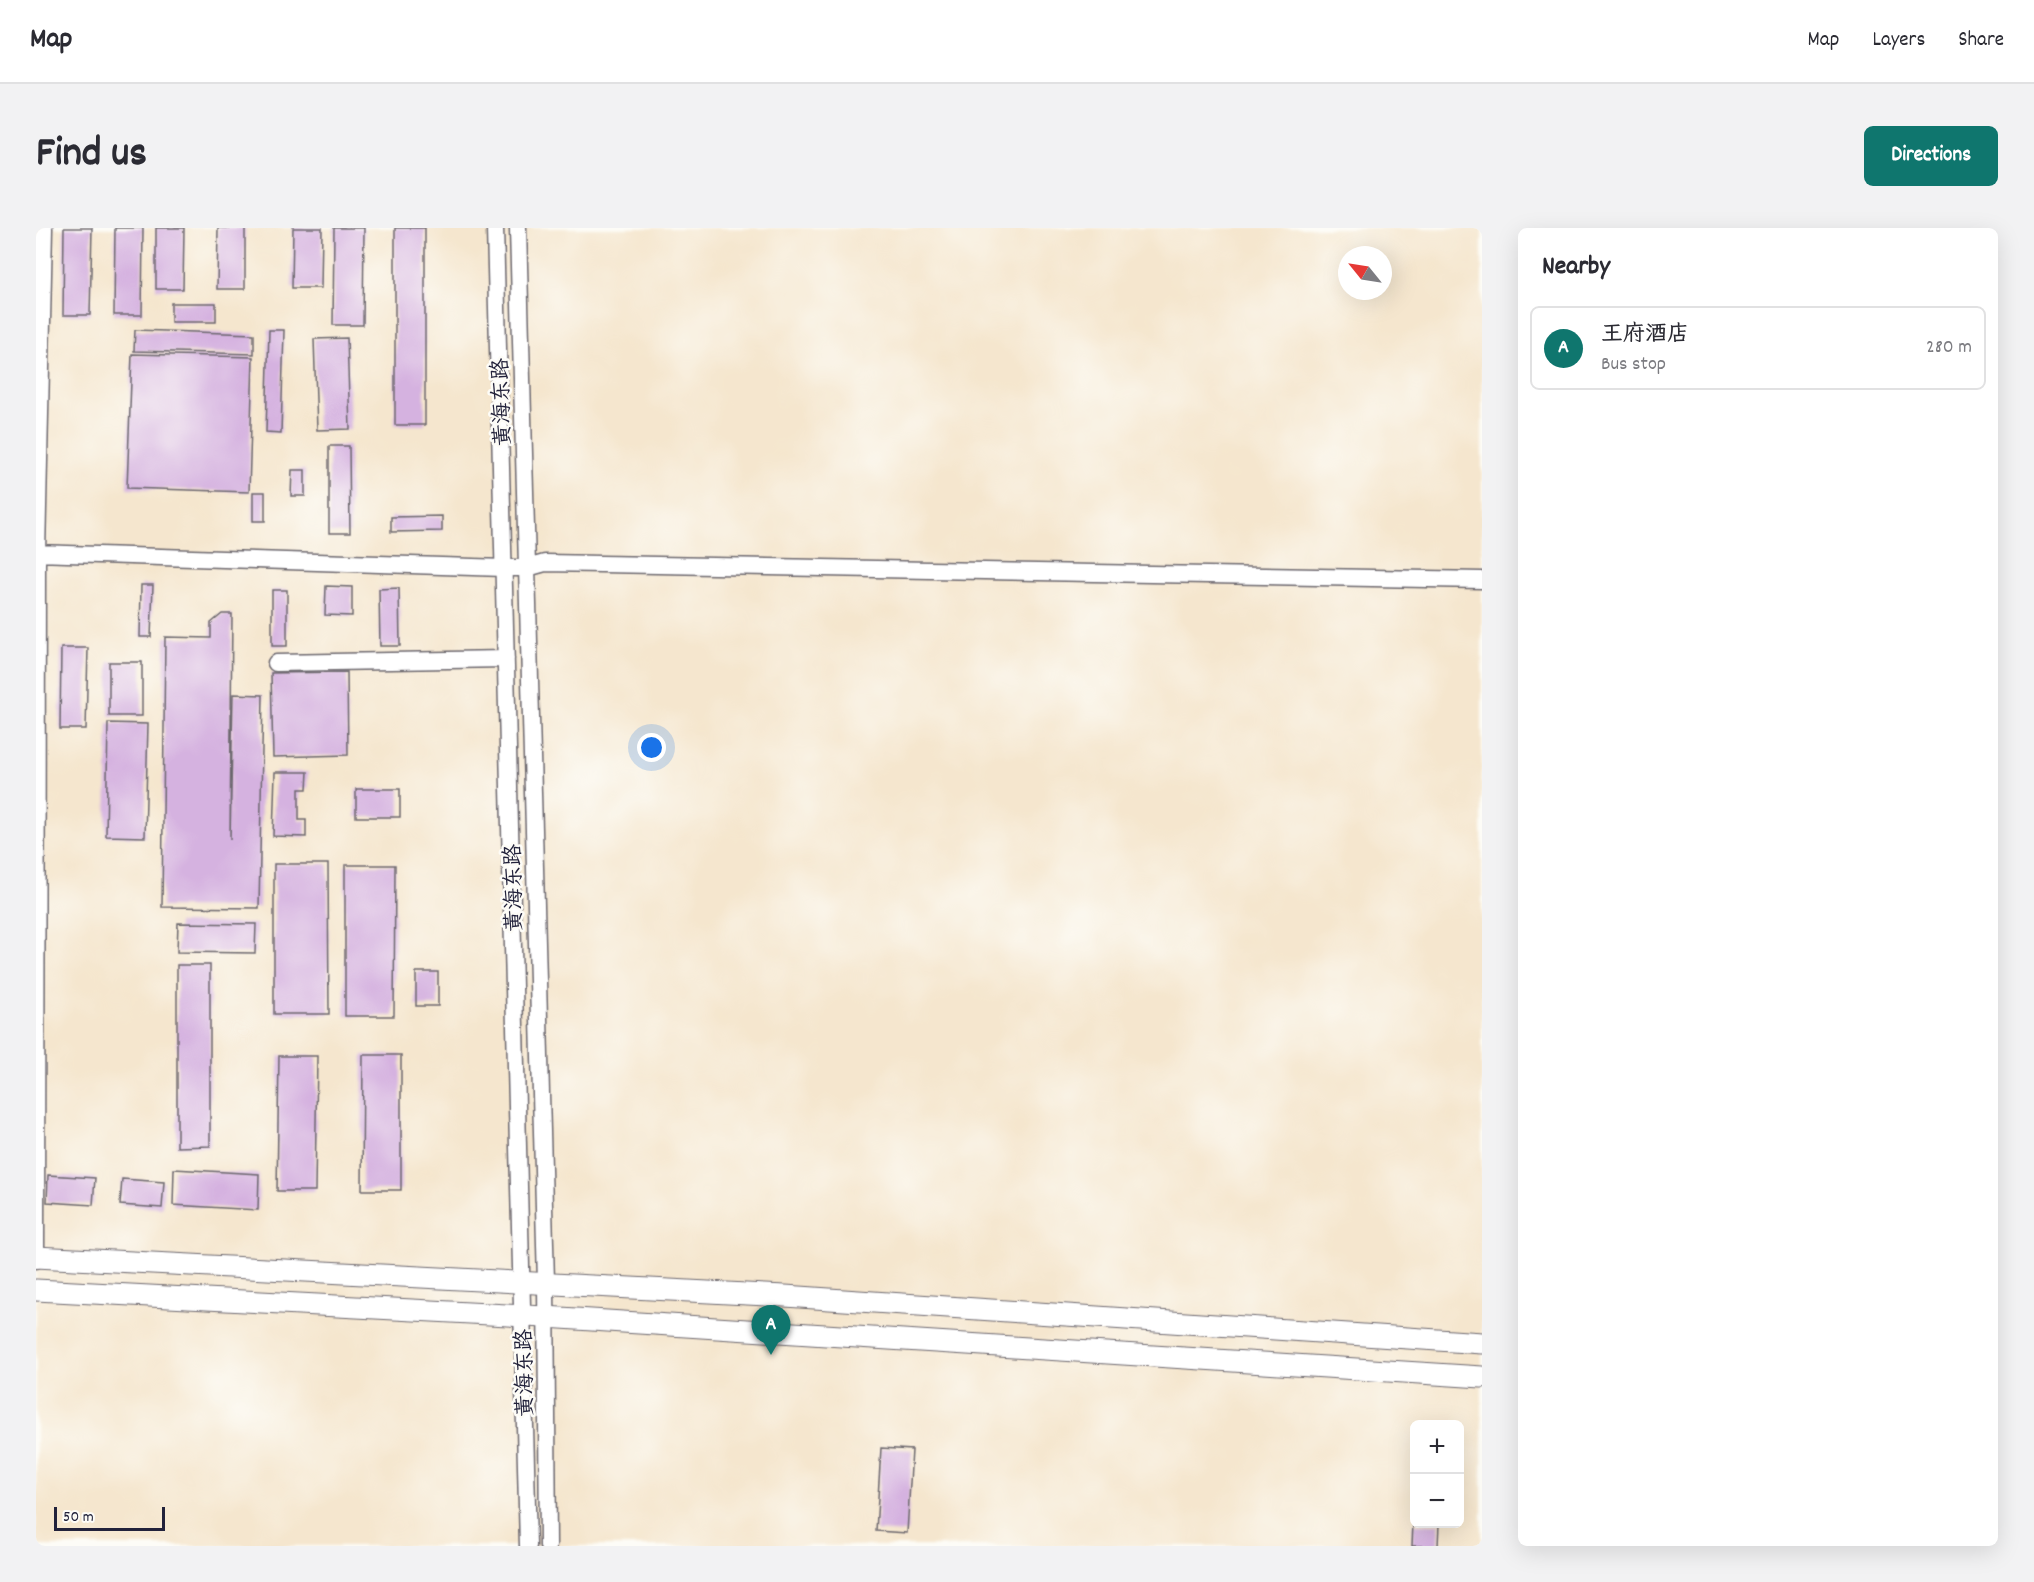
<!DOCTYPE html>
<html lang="en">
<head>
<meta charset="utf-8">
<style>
  body { margin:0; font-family:Dekko,"LXGW WenKai TC",sans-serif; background:#f2f2f3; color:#2b2b33 }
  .controls { position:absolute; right:18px; bottom:18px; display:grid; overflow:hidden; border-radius:9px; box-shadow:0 6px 24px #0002 }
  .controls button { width:54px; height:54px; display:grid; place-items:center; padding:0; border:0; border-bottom:2px solid #e1e1e2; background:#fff; color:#2b2b33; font:30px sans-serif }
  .compass { position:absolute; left:1302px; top:18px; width:54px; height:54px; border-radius:50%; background:#fff; box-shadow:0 6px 24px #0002; rotate:300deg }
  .scale { position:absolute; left:18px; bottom:15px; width:111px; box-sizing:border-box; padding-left:6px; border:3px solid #22223b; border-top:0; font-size:16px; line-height:21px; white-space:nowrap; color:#22223b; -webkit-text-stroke:4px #fdfcf7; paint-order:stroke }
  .you { position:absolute; left:616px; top:520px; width:21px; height:21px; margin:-15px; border:4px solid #fff; border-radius:50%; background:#1a73e8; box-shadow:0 0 0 9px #1a73e833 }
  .badge { display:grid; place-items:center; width:39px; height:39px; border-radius:50%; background:#0f766e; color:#fff; font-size:20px; font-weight:700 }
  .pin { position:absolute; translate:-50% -50px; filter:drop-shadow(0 2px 3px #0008) }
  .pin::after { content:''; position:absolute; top:32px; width:21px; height:18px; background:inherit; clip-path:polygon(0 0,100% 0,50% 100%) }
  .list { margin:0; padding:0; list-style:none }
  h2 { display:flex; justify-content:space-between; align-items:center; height:78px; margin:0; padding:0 24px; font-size:26px }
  h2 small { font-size:20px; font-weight:400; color:#7c7c81 }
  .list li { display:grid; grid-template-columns:39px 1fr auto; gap:18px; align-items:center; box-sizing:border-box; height:84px; margin:0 12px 12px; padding:0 12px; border:2px solid #e1e1e2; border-radius:9px }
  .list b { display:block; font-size:22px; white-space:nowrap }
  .list p { margin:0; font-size:20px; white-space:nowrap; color:#7c7c81 }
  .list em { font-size:20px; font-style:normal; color:#7c7c81 }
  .map { position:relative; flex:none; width:1446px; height:1318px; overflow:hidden; border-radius:9px }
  header { display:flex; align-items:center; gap:36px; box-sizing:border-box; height:84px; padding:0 30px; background:#fff; border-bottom:2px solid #e1e1e2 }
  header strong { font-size:28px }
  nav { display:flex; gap:33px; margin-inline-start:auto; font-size:21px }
  .intro { display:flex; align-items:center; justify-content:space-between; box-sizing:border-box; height:144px; padding:0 36px }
  h1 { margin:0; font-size:42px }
  .button { padding:15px 27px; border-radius:9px; background:#0f766e; color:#fff; font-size:21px; font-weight:700 }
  main { display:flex; gap:36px; padding:0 36px }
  aside { flex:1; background:#fff; border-radius:9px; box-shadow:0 6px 24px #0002 }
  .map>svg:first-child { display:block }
  .building { fill:#d5b2e0 }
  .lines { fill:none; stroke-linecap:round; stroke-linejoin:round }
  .minor-casing { stroke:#6c676e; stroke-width:19 }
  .major-casing { stroke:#6c676e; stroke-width:23 }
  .minor { stroke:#fff; stroke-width:16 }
  .major { stroke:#fff; stroke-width:21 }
  .labels { text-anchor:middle; stroke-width:5; stroke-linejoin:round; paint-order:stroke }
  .street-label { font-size:22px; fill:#22223b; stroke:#fdfcf7 }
</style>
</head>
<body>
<header>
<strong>Map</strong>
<nav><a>Map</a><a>Layers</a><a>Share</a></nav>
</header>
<div class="intro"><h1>Find us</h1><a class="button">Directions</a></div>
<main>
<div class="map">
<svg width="1446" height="1318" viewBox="0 0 1446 1318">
  <rect width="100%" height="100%" fill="#fdfcf7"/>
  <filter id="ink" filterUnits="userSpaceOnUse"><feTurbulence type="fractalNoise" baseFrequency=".0167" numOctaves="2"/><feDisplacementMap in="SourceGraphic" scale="12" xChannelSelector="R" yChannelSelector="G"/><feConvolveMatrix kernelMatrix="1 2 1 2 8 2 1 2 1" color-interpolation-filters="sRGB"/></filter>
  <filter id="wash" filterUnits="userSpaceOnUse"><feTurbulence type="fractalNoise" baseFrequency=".008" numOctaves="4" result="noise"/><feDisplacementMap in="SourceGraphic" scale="24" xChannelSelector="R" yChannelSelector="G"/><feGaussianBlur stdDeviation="1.35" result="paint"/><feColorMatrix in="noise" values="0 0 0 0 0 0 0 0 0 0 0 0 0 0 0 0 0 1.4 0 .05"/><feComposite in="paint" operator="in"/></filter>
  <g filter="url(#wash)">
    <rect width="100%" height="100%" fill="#f5e6ce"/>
    <g id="blocks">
      <path class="building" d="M 28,0 L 56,0 L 54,87 L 27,87 Z
        M 79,0 L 107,0 L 106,87 L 78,87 Z
        M 120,0 L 148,0 L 147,61 L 120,61 Z
        M 182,0 L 209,0 L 209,61 L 181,61 Z
        M 257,0 L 286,0 L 285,60 L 256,60 Z
        M 298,0 L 328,0 L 327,97 L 297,97 Z
        M 359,0 L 389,0 L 389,197 L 359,197 Z
        M 135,75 L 180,75 L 180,94 L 135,94 Z
        M 99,102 L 218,106 L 218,126 L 98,123 Z
        M 233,102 L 248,102 L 245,205 L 230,204 Z
        M 311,110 L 314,201 L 281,202 L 278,111 Z
        M 96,126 L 217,129 L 213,264 L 91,260 Z
        M 293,218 L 313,218 L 314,305 L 293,305 Z
        M 256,242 L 269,242 L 269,268 L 255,268 Z
        M 217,264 L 229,264 L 229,293 L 217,293 Z
        M 406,288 L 406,303 L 355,304 L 355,289 Z
        M 105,357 L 117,357 L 115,409 L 104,409 Z
        M 290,358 L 316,359 L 316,388 L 289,387 Z
        M 363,360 L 364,418 L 344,418 L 343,361 Z
        M 236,362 L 251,362 L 251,418 L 236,418 Z
        M 186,386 L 196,386 L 194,611 L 197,466 L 227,467 L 223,680 L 126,679 L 129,409 L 175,410 L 175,395 Z
        M 25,420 L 52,420 L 50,501 L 24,501 Z
        M 73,434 L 106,434 L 106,488 L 73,488 Z
        M 311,444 L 312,527 L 237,529 L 235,445 Z
        M 72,495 L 112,496 L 109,609 L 70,608 Z
        M 239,544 L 272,544 L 271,561 L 263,561 L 263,592 L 270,592 L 270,609 L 237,608 Z
        M 320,561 L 364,561 L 364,589 L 320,589 Z
        M 238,636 L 292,636 L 293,786 L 238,786 Z
        M 309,637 L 359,637 L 358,788 L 309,788 Z
        M 142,695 L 220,696 L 219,725 L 141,724 Z
        M 141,737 L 174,737 L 174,918 L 141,919 Z
        M 380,744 L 402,744 L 402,778 L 380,778 Z
        M 327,827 L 365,827 L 365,962 L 326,962 Z
        M 243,828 L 281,828 L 279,963 L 241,963 Z
        M 138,941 L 223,946 L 222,982 L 137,977 Z
        M 12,947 L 59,950 L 57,977 L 11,974 Z
        M 86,951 L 128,954 L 126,980 L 84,977 Z
        M 845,1220 L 876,1222 L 871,1305 L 840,1303 Z
        M 1377,1296 L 1403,1296 L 1402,1318 L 1376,1318 Z"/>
    </g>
  </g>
  <g filter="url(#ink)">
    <use href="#blocks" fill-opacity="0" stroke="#6c676e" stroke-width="1.5"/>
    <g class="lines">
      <g class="minor-casing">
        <path id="minor" d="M 459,0 L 492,1318
          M 482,0 L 510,1054 L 512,1318
          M 0,325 L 468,340 L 491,340 L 509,335 L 1446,352
          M 240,435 L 470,431
          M 0,1032 L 1,325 L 8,0"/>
      </g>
      <g class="major-casing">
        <path id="major" d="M 0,1029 L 749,1068 L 1446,1115
          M 0,1062 L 509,1089 L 1446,1149"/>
      </g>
      <use href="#minor" class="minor"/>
      <use href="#major" class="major"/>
    </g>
  </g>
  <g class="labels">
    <g class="street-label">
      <text transform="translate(464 174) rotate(-92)" y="8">黄海东路</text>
      <text transform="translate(476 660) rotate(-91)" y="8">黄海东路</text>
      <text transform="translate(487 1145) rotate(-91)" y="8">黄海东路</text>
    </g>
  </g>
</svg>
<div class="controls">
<button>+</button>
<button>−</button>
</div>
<svg class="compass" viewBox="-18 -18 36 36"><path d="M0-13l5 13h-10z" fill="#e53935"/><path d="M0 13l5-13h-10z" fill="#7c7c81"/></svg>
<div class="scale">50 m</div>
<div class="you"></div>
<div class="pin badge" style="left:735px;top:1127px">A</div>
</div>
<aside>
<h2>Nearby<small></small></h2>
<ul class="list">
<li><span class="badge">A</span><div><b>王府酒店</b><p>Bus stop</p></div><em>280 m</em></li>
</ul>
</aside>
</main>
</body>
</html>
